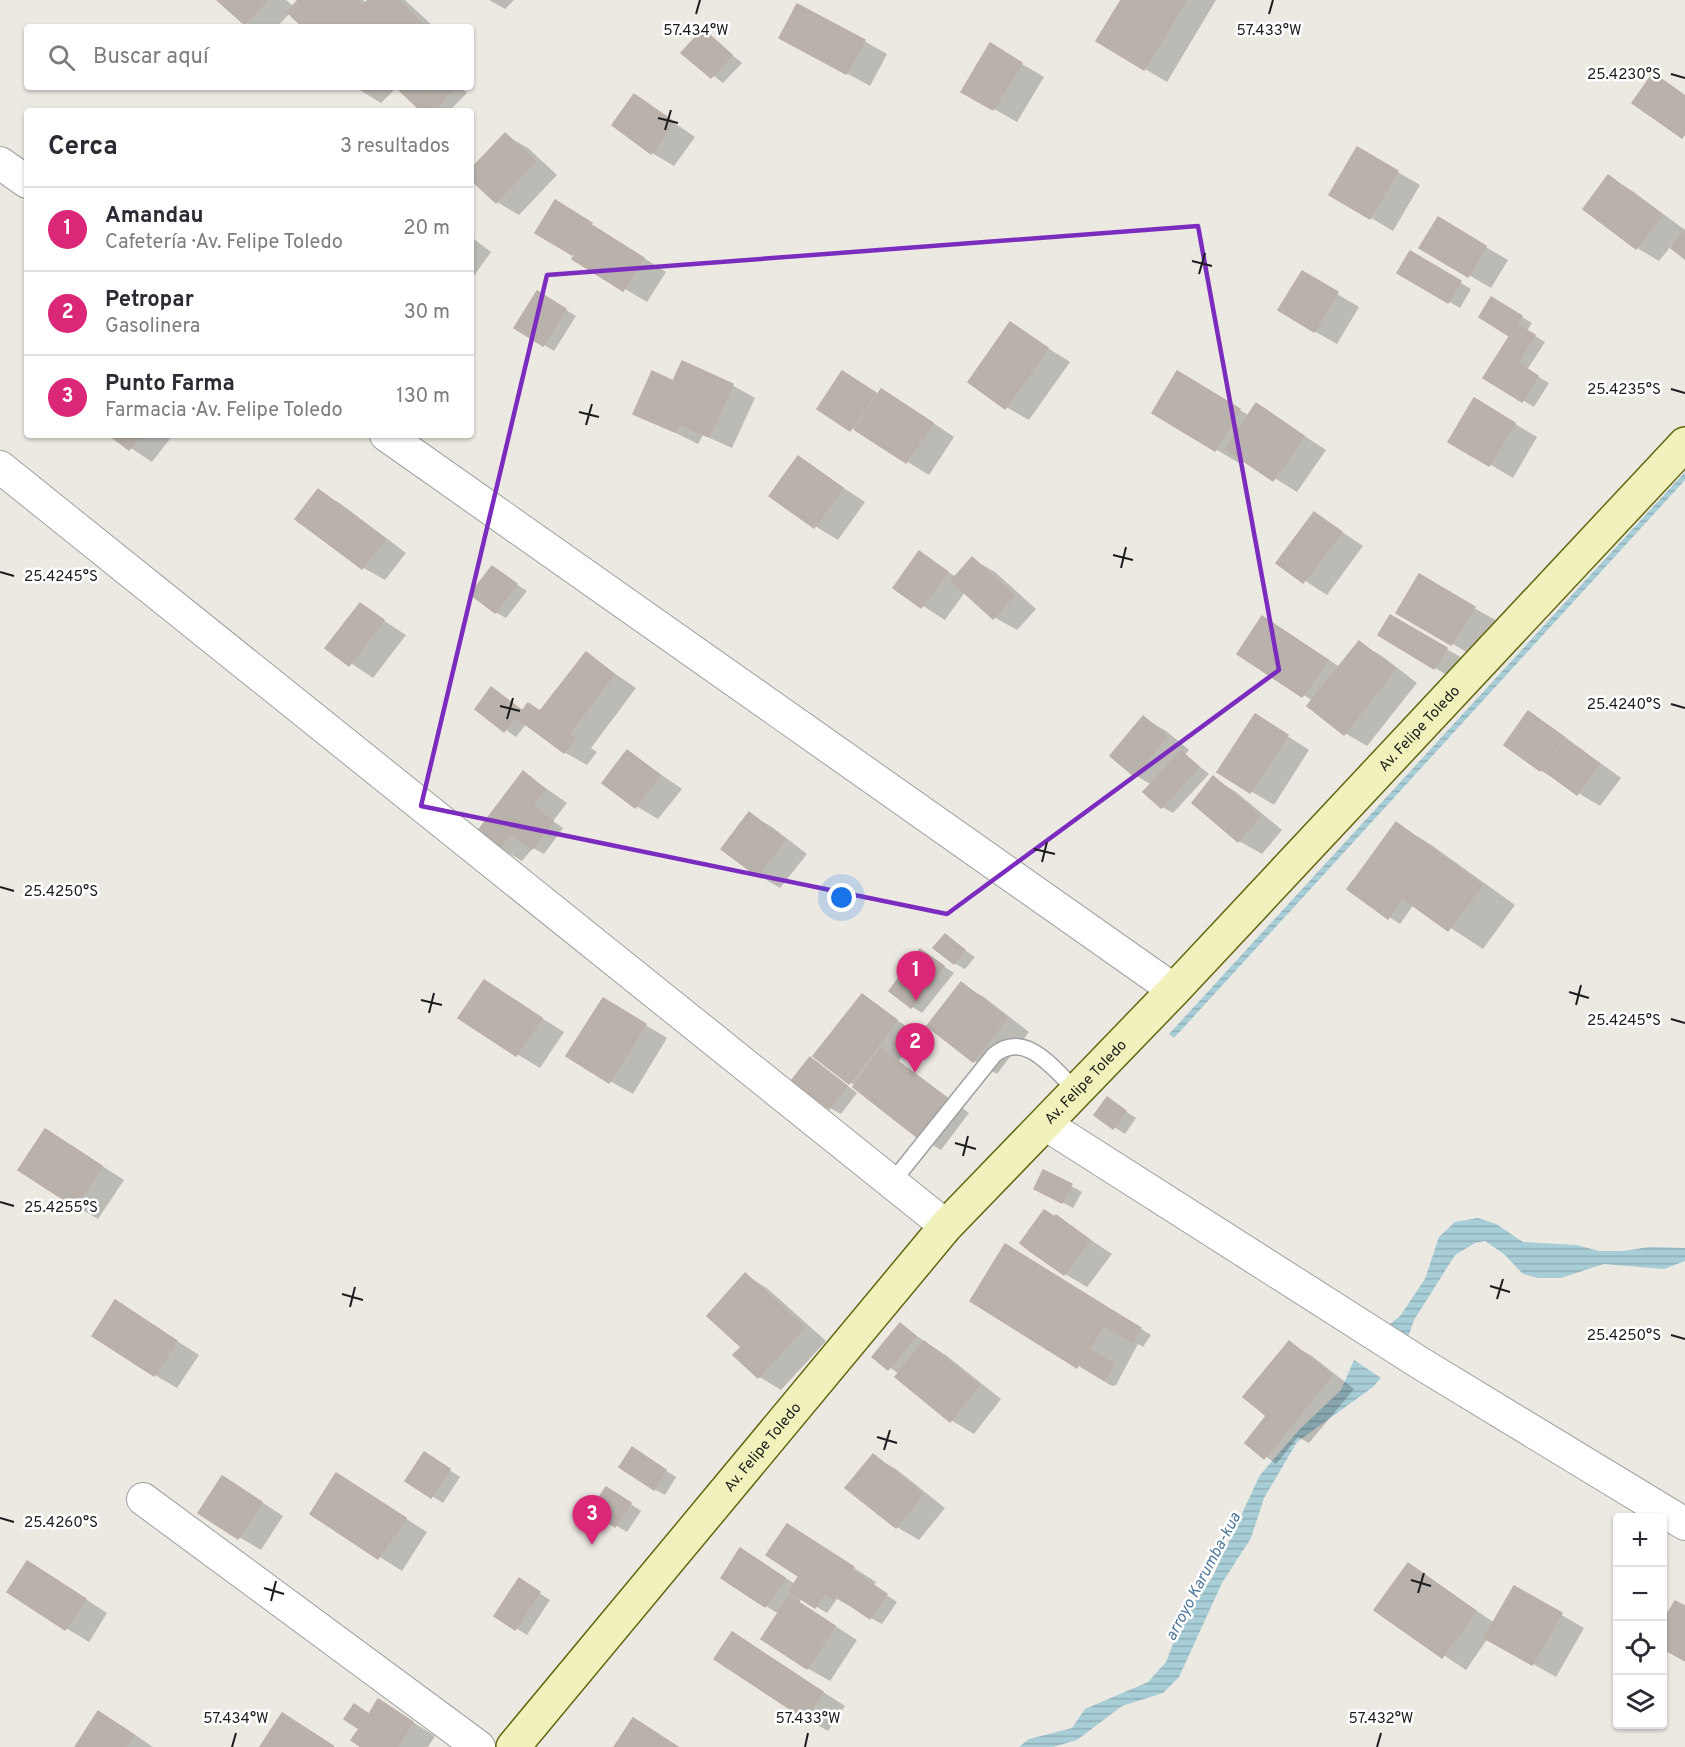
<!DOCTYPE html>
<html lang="es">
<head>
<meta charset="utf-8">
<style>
  body { margin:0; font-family:Overpass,sans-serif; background:#f7f7f7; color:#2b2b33 }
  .controls { position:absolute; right:18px; bottom:18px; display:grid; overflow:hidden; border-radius:6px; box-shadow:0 2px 4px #0004 }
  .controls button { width:54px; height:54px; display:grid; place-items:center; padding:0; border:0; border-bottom:2px solid #e1e1e2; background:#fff; color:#2b2b33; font:30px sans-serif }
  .you { position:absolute; left:842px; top:898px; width:21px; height:21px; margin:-15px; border:4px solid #fff; border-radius:50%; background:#1a73e8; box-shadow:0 0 0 9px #1a73e833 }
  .badge { display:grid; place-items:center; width:39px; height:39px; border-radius:50%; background:#db2777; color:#fff; font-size:20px; font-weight:700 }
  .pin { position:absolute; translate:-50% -50px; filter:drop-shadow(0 2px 3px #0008) }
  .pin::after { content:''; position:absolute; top:32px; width:21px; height:18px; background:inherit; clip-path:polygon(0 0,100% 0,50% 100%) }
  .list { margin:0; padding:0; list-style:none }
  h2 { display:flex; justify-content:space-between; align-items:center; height:78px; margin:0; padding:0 24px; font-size:26px }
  h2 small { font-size:20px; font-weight:400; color:#7c7c81 }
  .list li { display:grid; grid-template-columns:39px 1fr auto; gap:18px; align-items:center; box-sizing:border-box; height:84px; padding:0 24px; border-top:2px solid #e1e1e2 }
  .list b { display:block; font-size:22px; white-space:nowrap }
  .list p { margin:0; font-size:20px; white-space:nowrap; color:#7c7c81 }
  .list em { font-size:20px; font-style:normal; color:#7c7c81 }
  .icon { flex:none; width:33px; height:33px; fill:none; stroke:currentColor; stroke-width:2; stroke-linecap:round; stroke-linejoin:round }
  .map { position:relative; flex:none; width:1685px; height:1747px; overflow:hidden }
  .search { position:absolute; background:#fff; box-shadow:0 2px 4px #0004; left:24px; top:24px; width:450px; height:66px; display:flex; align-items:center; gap:15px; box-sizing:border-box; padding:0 21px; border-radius:6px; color:#7c7c81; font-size:22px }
  .panel { position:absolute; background:#fff; box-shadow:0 2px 4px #0004; left:24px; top:108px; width:450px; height:330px; border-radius:6px }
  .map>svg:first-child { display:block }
  .water { fill:url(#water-rules) }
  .shadow { fill:#0003 }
  .building { fill:#b9b2ac; stroke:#bcb0a7; stroke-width:1.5 }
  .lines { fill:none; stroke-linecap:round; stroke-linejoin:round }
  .lane-casing { stroke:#a0a0a0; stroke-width:18 }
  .street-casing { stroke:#a0a0a0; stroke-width:34 }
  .secondary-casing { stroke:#61670f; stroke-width:36 }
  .lane { stroke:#fff; stroke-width:15 }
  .street { stroke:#fff; stroke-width:32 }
  .secondary { stroke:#f1f2bb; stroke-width:33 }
  .marked { fill:none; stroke:#7b2cbf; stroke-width:4.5; stroke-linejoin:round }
  .ticks { fill:none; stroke:#1c1c1c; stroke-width:2 }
  .labels { text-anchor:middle; stroke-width:5; stroke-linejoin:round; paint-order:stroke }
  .street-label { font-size:15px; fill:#1c1c1c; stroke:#fff }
  .water-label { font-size:16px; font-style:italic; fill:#50789a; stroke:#fff }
  .ticks-label { font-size:15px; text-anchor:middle; fill:#1c1c1c; stroke:#fff; stroke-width:5; stroke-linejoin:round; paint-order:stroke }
</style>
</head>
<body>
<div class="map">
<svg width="1685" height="1747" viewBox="0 0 1685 1747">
  <defs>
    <pattern id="water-rules" width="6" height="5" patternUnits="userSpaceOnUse" patternTransform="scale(1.5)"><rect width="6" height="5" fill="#a7cdd6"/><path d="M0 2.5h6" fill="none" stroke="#8fafb7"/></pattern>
  </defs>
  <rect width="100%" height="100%" fill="#ece9e3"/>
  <path class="water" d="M 1685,472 L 1685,480 L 1174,1038 L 1169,1034 Z
    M 1478,1218 L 1496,1224 L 1523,1242 L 1576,1245 L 1599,1251 L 1623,1251 L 1649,1247 L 1685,1248 L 1685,1261 L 1664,1269 L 1604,1264 L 1561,1278 L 1538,1278 L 1523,1274 L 1504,1254 L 1485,1241 L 1475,1243 L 1455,1255 L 1414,1320 L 1408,1337 L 1390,1324 L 1400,1316 L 1425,1279 L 1439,1237 L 1455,1222 Z
    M 1354,1360 L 1381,1378 L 1373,1387 L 1297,1442 L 1264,1498 L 1251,1538 L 1222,1583 L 1179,1677 L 1163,1693 L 1122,1706 L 1077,1740 L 1053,1747 L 1019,1747 L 1029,1739 L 1072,1728 L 1085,1709 L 1148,1682 L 1166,1662 L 1184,1615 L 1212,1578 L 1260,1475 L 1300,1429 L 1341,1390 Z"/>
  <path class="shadow" d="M 219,0 L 286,0 L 294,7 L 300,0 L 363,0 L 367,4 L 370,0 L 405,0 L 434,27 L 305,27 L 290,13 L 277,27 L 252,27 Z
    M 489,0 L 514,0 L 505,9 Z
    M 1122,0 L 1216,0 L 1167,82 L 1098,41 Z
    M 703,31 L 742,63 L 723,83 L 684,53 Z
    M 864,41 L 887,54 L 870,86 L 804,50 Z
    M 990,45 L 1044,77 L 1017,122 L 963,91 Z
    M 355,87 L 397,87 L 381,103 Z
    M 398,87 L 460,87 L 467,93 L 449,111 L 418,111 L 420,108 Z
    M 635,96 L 695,137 L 674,166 L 652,153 Z
    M 505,135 L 528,148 L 557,175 L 519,215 L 497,202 L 471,178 L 471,171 Z
    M 1358,149 L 1420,185 L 1393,231 L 1331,194 Z
    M 1609,177 L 1631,190 L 1685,230 L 1685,257 L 1671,246 L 1659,261 L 1637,248 Z
    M 578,216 L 666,272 L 647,302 L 574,259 L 576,256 L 537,232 Z
    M 1438,219 L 1508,260 L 1491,288 L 1421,247 Z
    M 471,237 L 491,252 L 471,280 Z
    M 1410,253 L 1471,289 L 1460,308 L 1399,272 Z
    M 1302,273 L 1359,307 L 1337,344 L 1314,331 Z
    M 538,293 L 576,316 L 554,351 L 516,328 Z
    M 1491,299 L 1532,323 L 1527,331 L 1545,342 L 1527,370 L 1549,383 L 1534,407 L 1485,377 L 1511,335 L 1481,316 Z
    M 1010,324 L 1070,362 L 1029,420 L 1006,407 Z
    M 843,373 L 880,395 L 905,404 L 954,437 L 929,475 L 819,408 Z
    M 1177,373 L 1250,416 L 1257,405 L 1326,450 L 1297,492 L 1242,458 L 1239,463 L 1154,413 Z
    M 732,385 L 755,398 L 732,448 L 703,435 L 698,444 L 635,413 Z
    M 1497,413 L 1537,437 L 1513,478 L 1450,441 Z
    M 111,435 L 173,435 L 152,462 Z
    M 798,458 L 865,502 L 838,540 L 815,526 Z
    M 319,491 L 341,504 L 406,553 L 385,580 L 362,567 Z
    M 1314,513 L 1363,546 L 1327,595 L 1278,563 Z
    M 919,553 L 956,577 L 972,559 L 995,572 L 1036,609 L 1017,630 L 994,617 L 965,592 L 945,620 L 895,588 Z
    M 492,568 L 527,591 L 506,618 L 495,612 Z
    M 1420,577 L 1497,621 L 1475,657 L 1398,612 Z
    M 360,605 L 406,635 L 373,678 L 327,647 Z
    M 1391,617 L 1469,662 L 1457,681 L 1380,635 Z
    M 1263,618 L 1340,667 L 1359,643 L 1382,656 L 1417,683 L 1367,746 L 1345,733 L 1313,701 L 1239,653 Z
    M 586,654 L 636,688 L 591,748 L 597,752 L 587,765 L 564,752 L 527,723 L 516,737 L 477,709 L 492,689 L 524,711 L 541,712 Z
    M 1528,713 L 1551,727 L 1621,778 L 1600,806 L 1540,770 Z
    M 1144,718 L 1166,731 L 1189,750 L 1185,755 L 1209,774 L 1173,813 L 1162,807 L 1152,785 L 1135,775 Z
    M 1278,730 L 1309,750 L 1274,805 L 1219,772 Z
    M 628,752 L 682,789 L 658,819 L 636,806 Z
    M 524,773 L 567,803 L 553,821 L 563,828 L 544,854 L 533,848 L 522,861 L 500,848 Z
    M 1213,778 L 1236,792 L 1282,830 L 1262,854 L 1239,841 L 1194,803 Z
    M 749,814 L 772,827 L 807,854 L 780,888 L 758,875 Z
    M 1396,824 L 1430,844 L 1515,905 L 1483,949 L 1414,904 L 1400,924 L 1389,917 L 1368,874 Z
    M 945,936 L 975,957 L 965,969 L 954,963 Z
    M 921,951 L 954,973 L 922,1013 L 911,1006 Z
    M 484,982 L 564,1032 L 540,1068 L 517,1054 Z
    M 961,984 L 984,997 L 1029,1032 L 997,1074 L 974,1061 L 929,1026 Z
    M 862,996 L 919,1035 L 899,1061 L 969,1113 L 941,1150 L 919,1137 L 850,1082 Z
    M 626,1013 L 667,1038 L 633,1094 L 610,1081 Z
    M 821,1066 L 857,1093 L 841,1114 L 830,1108 Z
    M 1107,1099 L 1136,1118 L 1125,1134 L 1096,1115 Z
    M 68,1144 L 124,1180 L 98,1219 L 76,1206 Z
    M 1071,1186 L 1082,1192 L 1073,1208 L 1047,1194 Z
    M 1056,1217 L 1112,1254 L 1087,1287 L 1065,1274 Z
    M 1040,1266 L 1151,1335 L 1143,1347 L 1138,1344 L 1116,1385 L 1112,1386 L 1080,1367 L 1085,1358 Z
    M 746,1275 L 768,1289 L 826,1341 L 781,1390 L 758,1376 L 743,1347 Z
    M 116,1302 L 199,1355 L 177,1388 L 155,1375 Z
    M 900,1325 L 947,1356 L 1001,1399 L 974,1434 L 951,1420 L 899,1374 L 875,1357 Z
    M 1289,1343 L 1312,1356 L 1354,1389 L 1309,1443 L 1298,1437 L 1276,1464 L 1247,1442 L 1268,1415 Z
    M 643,1456 L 676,1477 L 665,1495 L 654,1489 Z
    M 873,1456 L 896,1469 L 945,1508 L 919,1540 L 897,1527 Z
    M 436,1461 L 460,1477 L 443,1503 L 432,1496 Z
    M 359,1489 L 427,1532 L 402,1571 L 312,1514 Z
    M 245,1491 L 283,1516 L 261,1550 L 239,1537 Z
    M 617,1495 L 641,1511 L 627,1532 L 592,1511 Z
    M 788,1526 L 876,1582 L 873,1586 L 897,1602 L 882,1624 L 837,1599 L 827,1613 L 802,1598 L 799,1603 L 857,1640 L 830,1681 L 807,1668 L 779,1614 L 766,1606 L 741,1550 L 795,1584 L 799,1578 Z
    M 1408,1565 L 1495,1623 L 1515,1588 L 1584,1628 L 1556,1677 L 1488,1638 L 1466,1670 L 1376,1610 Z
    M 50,1576 L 107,1613 L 89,1642 L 66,1628 Z
    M 530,1587 L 550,1600 L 527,1635 L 496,1616 Z
    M 733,1634 L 845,1706 L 828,1731 L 805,1718 Z
    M 379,1701 L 435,1736 L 428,1747 L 364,1747 L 370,1715 Z
    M 99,1713 L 122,1726 L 153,1747 L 77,1747 Z
    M 283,1715 L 306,1728 L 335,1747 L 262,1747 Z"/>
  <path class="building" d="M 217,0 L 267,0 L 245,25 Z
    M 298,0 L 356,0 L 362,6 L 343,27 L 303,27 L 287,12 Z
    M 368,0 L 398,0 L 422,23 L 419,27 L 343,27 Z
    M 1121,0 L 1186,0 L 1144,70 L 1096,41 Z
    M 797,4 L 865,40 L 846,74 L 779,38 Z
    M 703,29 L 732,55 L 711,78 L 681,53 Z
    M 990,43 L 1022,63 L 993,110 L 961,92 Z
    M 1653,73 L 1685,96 L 1685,134 L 1682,138 L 1632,103 Z
    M 396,87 L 428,87 L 433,92 L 418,108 Z
    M 438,87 L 455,87 L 433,111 L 416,111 Z
    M 634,94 L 674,122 L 651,154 L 612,125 Z
    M 505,133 L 535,161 L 496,203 L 471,180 L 471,169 Z
    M 1357,147 L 1398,171 L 1370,219 L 1329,195 Z
    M 1608,175 L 1662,215 L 1636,249 L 1583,209 Z
    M 555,200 L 592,223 L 572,255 L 535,233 Z
    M 1438,217 L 1486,246 L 1468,277 L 1419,248 Z
    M 593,226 L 644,258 L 623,291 L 572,259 Z
    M 1685,230 L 1685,259 L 1671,248 Z
    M 1410,251 L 1461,281 L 1448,303 L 1397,273 Z
    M 1302,271 L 1338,292 L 1314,332 L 1278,310 Z
    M 537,291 L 566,309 L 543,346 L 514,328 Z
    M 1491,297 L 1522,316 L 1509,336 L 1479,317 Z
    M 1010,322 L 1048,348 L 1005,409 L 968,382 Z
    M 1517,324 L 1535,335 L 1501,389 L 1483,378 Z
    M 682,361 L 733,384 L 709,437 L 679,424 L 675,432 L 633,414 L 652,371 L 673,381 Z
    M 1517,362 L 1538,376 L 1522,402 L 1501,389 Z
    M 842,371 L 876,393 L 850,431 L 817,409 Z
    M 1177,371 L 1240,409 L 1215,451 L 1152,413 Z
    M 881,389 L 933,423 L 906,463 L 855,430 Z
    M 1474,398 L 1515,423 L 1489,466 L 1448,442 Z
    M 1256,403 L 1304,436 L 1273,481 L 1226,449 Z
    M 109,435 L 141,435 L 129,450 Z
    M 798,456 L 843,488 L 814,528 L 769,496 Z
    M 318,489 L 385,539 L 362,569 L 295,519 Z
    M 1314,512 L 1342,532 L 1303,583 L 1276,563 Z
    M 919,551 L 948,572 L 921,608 L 893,588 Z
    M 972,557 L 1014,595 L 993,619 L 951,581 Z
    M 492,566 L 517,584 L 495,613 L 470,594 Z
    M 1419,574 L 1475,607 L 1451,645 L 1396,613 Z
    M 360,603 L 384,620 L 349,666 L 325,648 Z
    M 1390,615 L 1447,648 L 1434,669 L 1378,635 Z
    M 1262,616 L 1328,660 L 1302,697 L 1237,654 Z
    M 1359,641 L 1395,669 L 1344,735 L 1307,706 Z
    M 586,652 L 614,674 L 569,734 L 575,738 L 564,753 L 517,718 L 528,703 L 540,711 Z
    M 491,687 L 521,710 L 504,732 L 475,709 Z
    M 1528,711 L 1564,737 L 1540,771 L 1504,745 Z
    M 1255,714 L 1288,735 L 1250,793 L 1217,772 Z
    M 1143,716 L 1167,736 L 1134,776 L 1110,756 Z
    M 1566,739 L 1599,764 L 1577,795 L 1543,770 Z
    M 627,750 L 660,775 L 635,808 L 602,783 Z
    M 1181,751 L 1199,767 L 1161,808 L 1143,792 Z
    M 523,771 L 545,789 L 499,849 L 477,832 Z
    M 1213,776 L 1260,816 L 1238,842 L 1192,803 Z
    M 532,805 L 553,821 L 532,849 L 511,834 Z
    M 749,812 L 785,840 L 757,876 L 721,849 Z
    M 1396,822 L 1482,885 L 1448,931 L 1362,869 Z
    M 1362,869 L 1402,898 L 1388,919 L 1347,889 Z
    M 945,934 L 965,950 L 954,964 L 933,948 Z
    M 920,949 L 944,966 L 911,1008 L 889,991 Z
    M 484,980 L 542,1018 L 516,1056 L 458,1018 Z
    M 961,982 L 1007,1018 L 973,1062 L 927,1026 Z
    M 862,994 L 897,1020 L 849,1084 L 813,1056 Z
    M 603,998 L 646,1024 L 609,1083 L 566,1056 Z
    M 881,1049 L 947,1099 L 918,1138 L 853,1087 Z
    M 810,1057 L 847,1086 L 829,1109 L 791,1081 Z
    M 1107,1097 L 1126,1111 L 1113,1129 L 1094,1115 Z
    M 45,1129 L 102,1166 L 75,1207 L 18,1170 Z
    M 1043,1170 L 1072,1184 L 1062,1203 L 1034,1189 Z
    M 1044,1210 L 1055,1217 L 1030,1251 L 1020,1243 Z
    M 1056,1215 L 1090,1240 L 1064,1275 L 1030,1251 Z
    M 1005,1244 L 1113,1311 L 1077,1368 L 970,1301 Z
    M 745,1273 L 804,1327 L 758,1378 L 733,1355 L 741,1347 L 707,1316 Z
    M 115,1300 L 177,1341 L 154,1376 L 92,1336 Z
    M 1113,1311 L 1141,1328 L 1132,1342 L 1104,1325 Z
    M 900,1323 L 916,1336 L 888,1370 L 872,1357 Z
    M 924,1341 L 979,1385 L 950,1422 L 895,1377 Z
    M 1289,1341 L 1332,1375 L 1286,1432 L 1243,1397 Z
    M 1089,1349 L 1114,1365 L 1104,1380 L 1079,1364 Z
    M 1266,1416 L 1286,1432 L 1264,1459 L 1245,1443 Z
    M 632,1447 L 666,1470 L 654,1490 L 619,1467 Z
    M 424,1452 L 450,1469 L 431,1498 L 405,1481 Z
    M 873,1454 L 923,1494 L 896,1528 L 845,1488 Z
    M 336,1473 L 406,1518 L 378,1559 L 310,1514 Z
    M 222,1476 L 262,1502 L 238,1539 L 198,1513 Z
    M 606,1487 L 631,1503 L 615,1527 L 590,1511 Z
    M 787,1524 L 854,1567 L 833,1599 L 766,1555 Z
    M 740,1548 L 785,1578 L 765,1607 L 721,1578 Z
    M 27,1561 L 86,1599 L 65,1630 L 7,1592 Z
    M 1408,1563 L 1476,1611 L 1442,1658 L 1374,1610 Z
    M 852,1571 L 887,1594 L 870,1619 L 835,1595 Z
    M 799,1576 L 825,1593 L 815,1608 L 789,1591 Z
    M 519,1578 L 540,1592 L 515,1630 L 494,1616 Z
    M 1514,1586 L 1562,1613 L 1532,1665 L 1484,1638 Z
    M 789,1596 L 835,1626 L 807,1669 L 761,1639 Z
    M 1675,1601 L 1685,1606 L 1685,1661 L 1662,1648 L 1662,1623 Z
    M 732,1632 L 823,1692 L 805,1719 L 714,1659 Z
    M 378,1699 L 413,1722 L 397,1747 L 361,1747 L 351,1740 L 359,1729 L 344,1719 L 354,1704 L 369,1714 Z
    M 98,1711 L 134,1735 L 126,1747 L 75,1747 Z
    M 282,1713 L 333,1746 L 332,1747 L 260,1747 Z
    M 633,1718 L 678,1747 L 614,1747 Z"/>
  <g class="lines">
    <g class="lane-casing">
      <path id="lane" d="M 893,1181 L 994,1055 C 1026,1029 1054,1070 1077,1091"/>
    </g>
    <g class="street-casing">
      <path id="street" d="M 0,163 L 27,182
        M 386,435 L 1174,990
        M 0,467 L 946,1226
        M 1045,1124 L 1420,1363 L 1685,1524
        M 143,1499 L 479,1747"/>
    </g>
    <g class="secondary-casing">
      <g id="secondary">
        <path id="s1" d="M 513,1747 L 946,1226 L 1174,990 L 1685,444"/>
      </g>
    </g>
    <use href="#lane" class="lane"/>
    <use href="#street" class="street"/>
    <use href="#secondary" class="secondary"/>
  </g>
  <path class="marked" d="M 1198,226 L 1279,670 L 947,914 L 421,806 L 547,275 Z"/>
  <path class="ticks" d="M 696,14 L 700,0M 1269,14 L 1273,0M 1671,74 L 1685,78M 658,118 L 678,123M 665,130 L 671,110M 1192,261 L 1212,266M 1199,274 L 1205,253M 1671,389 L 1685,393M 579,412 L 599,417M 586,425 L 592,404M 1113,555 L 1133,560M 1121,568 L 1126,547M 0,572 L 14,576M 1671,704 L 1685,708M 500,706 L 520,711M 507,719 L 513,698M 1034,849 L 1055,854M 1042,862 L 1047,842M 0,887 L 14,891M 1569,992 L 1589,998M 421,1000 L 442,1005M 1576,1005 L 1581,985M 429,1013 L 434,993M 1671,1019 L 1685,1023M 955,1143 L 976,1149M 963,1156 L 968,1136M 0,1202 L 14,1206M 1490,1286 L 1510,1292M 342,1294 L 363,1300M 1497,1299 L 1503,1279M 350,1307 L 355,1287M 1671,1335 L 1685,1339M 877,1437 L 897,1443M 884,1450 L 890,1430M 0,1518 L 14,1522M 1411,1580 L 1431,1586M 264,1588 L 284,1594M 1418,1593 L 1424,1573M 271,1601 L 276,1581M 232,1747 L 236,1733M 805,1747 L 808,1733M 1377,1747 L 1381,1733"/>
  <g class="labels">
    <g class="street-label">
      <text dy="5" stroke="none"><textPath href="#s1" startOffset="1364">Av. Felipe Toledo</textPath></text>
      <text dy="5" stroke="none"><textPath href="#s1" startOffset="878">Av. Felipe Toledo</textPath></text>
      <text dy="5" stroke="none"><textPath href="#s1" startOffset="390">Av. Felipe Toledo</textPath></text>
    </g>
    <g class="water-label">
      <text transform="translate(1202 1576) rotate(-62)" y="6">arroyo Karumba-kua</text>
    </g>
  </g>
  <g class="ticks-label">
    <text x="696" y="35">57.434°W</text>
    <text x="1269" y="35">57.433°W</text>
    <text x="1624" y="79">25.4230°S</text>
    <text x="1624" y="394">25.4235°S</text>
    <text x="61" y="581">25.4245°S</text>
    <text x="1624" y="709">25.4240°S</text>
    <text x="61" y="896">25.4250°S</text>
    <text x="1624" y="1025">25.4245°S</text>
    <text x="61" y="1212">25.4255°S</text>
    <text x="1624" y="1340">25.4250°S</text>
    <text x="61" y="1527">25.4260°S</text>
    <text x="236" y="1723">57.434°W</text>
    <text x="808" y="1723">57.433°W</text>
    <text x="1381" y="1723">57.432°W</text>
  </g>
</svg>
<div class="controls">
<button>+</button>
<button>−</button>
<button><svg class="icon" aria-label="locate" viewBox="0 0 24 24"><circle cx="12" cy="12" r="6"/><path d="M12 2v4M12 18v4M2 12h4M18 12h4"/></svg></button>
<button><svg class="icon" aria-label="layers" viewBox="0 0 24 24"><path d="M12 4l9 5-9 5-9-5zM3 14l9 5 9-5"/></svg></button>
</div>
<div class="you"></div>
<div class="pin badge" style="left:916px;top:1001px">1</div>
<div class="pin badge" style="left:915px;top:1073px">2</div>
<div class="pin badge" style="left:592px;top:1545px">3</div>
<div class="search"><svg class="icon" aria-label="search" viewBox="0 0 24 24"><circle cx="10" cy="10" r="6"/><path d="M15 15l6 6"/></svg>Buscar aquí</div>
<section class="panel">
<h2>Cerca<small>3 resultados</small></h2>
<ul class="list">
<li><span class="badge">1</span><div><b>Amandau</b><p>Cafetería · Av. Felipe Toledo</p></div><em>20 m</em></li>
<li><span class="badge">2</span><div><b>Petropar</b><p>Gasolinera</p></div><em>30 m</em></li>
<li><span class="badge">3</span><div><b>Punto Farma</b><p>Farmacia · Av. Felipe Toledo</p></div><em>130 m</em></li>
</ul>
</section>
</div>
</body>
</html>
